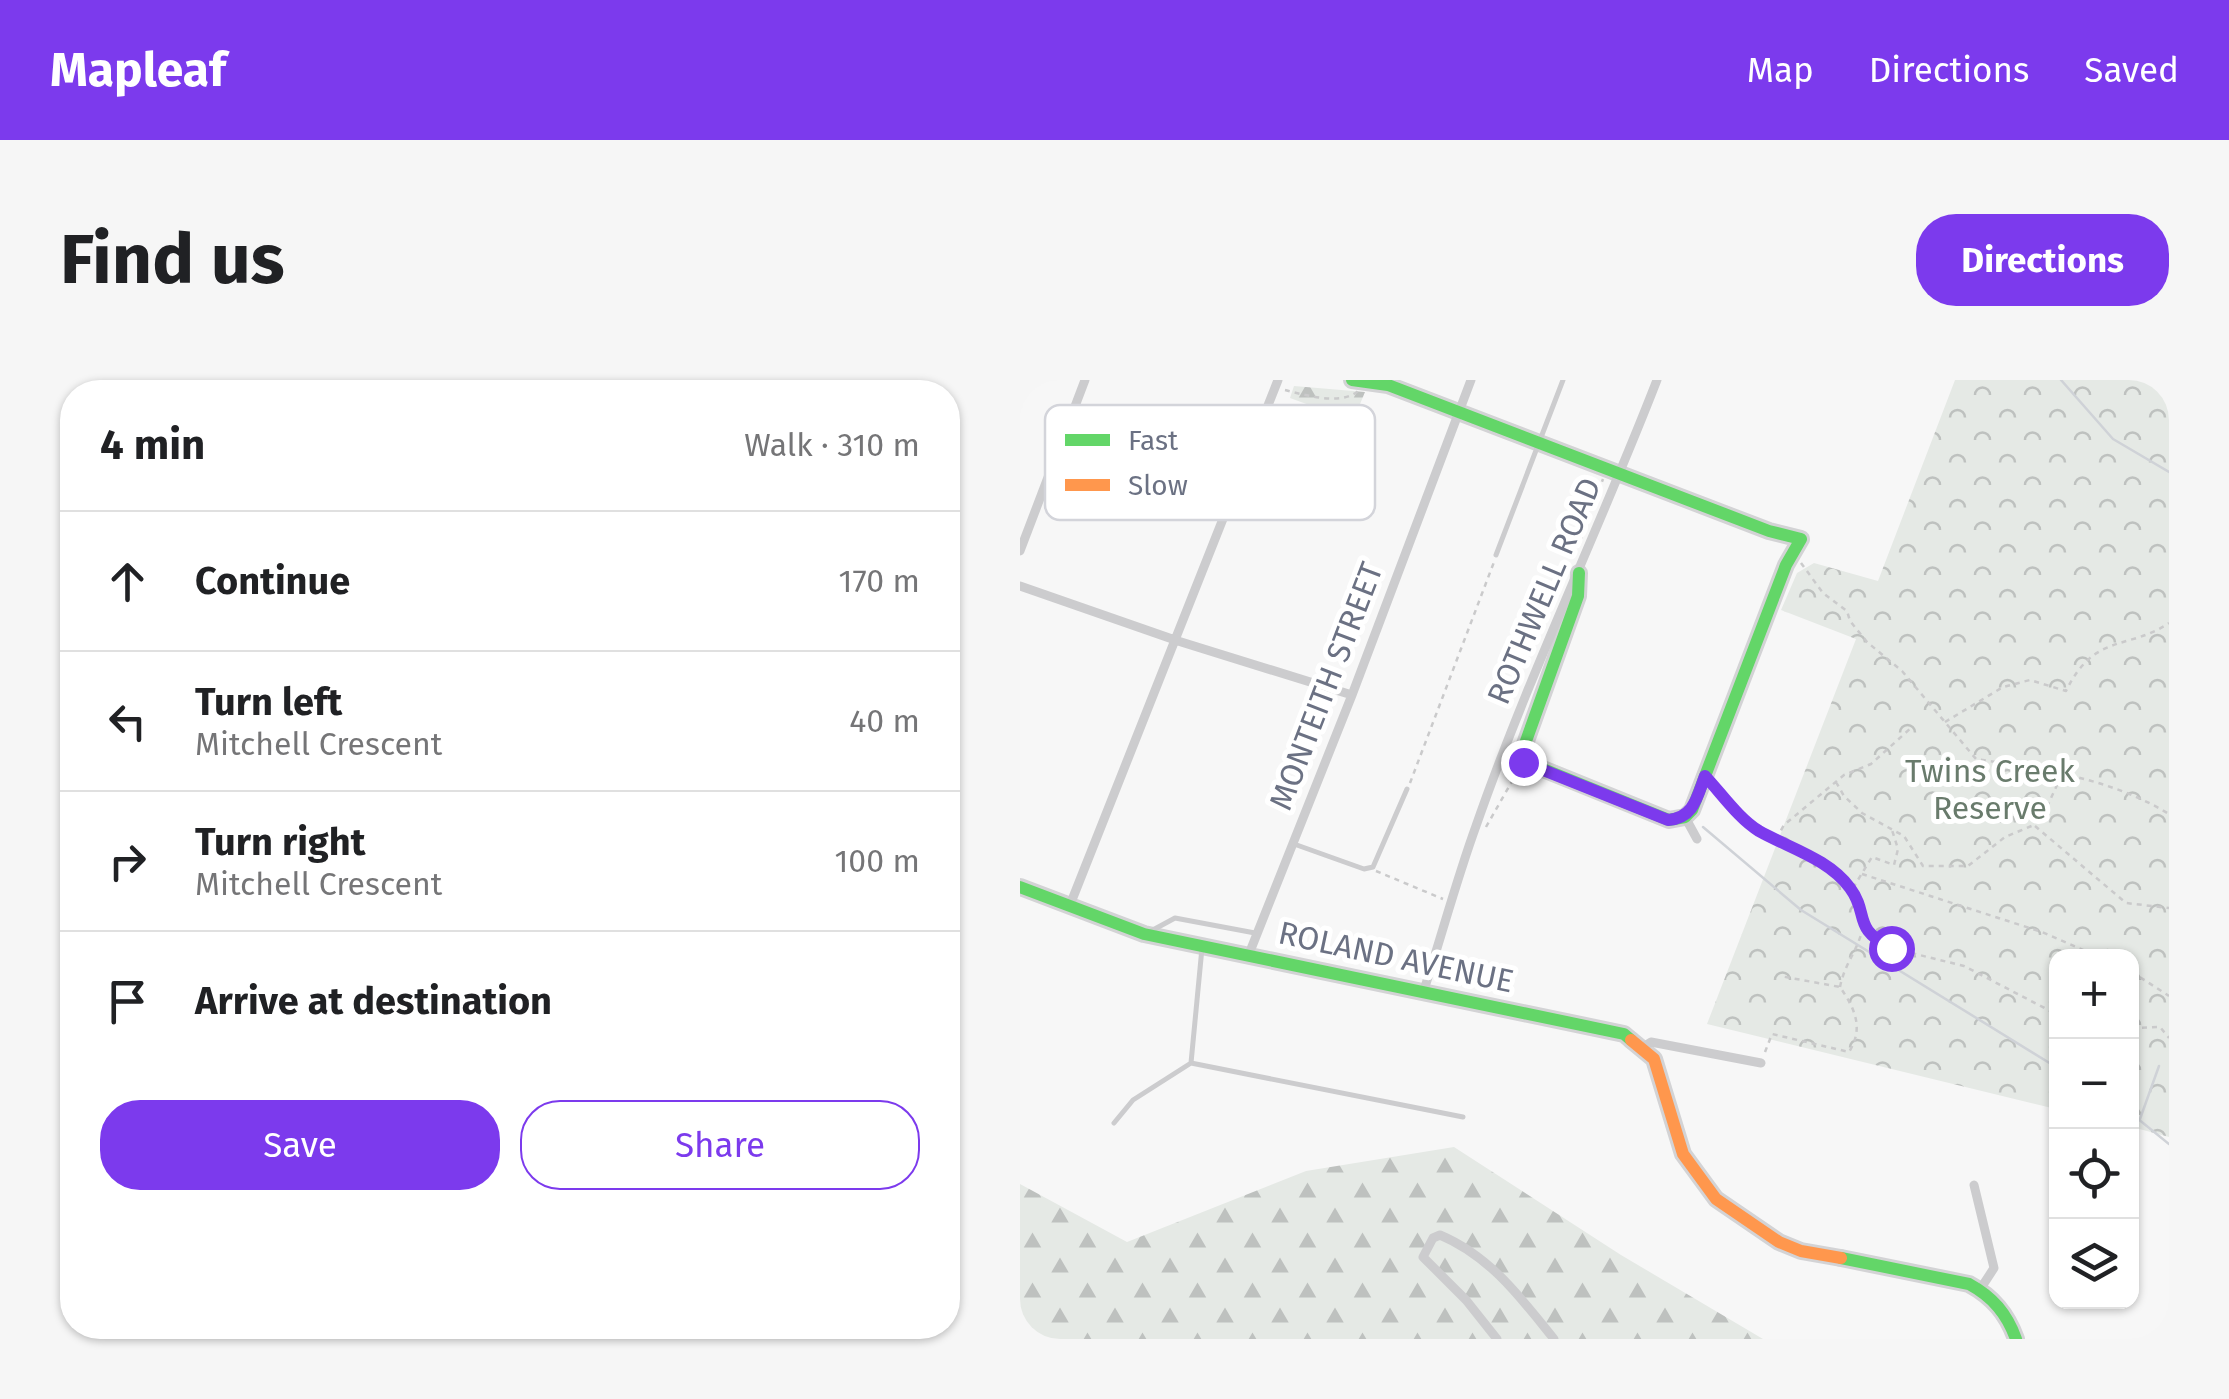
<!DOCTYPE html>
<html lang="en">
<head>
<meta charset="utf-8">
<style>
  body { margin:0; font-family:"Fira Sans",sans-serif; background:#f6f6f6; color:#202124 }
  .controls { position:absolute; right:30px; bottom:30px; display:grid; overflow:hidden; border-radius:20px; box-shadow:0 2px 8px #0004 }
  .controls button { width:90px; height:90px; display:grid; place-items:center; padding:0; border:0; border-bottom:2px solid #e0e0e0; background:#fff; color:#202124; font:50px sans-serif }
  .stop { position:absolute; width:30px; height:30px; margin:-22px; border:8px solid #7c3aed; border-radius:50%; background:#fff }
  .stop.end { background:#7c3aed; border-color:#fff; box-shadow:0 2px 10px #0008 }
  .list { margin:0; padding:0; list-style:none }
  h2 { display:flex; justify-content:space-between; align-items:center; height:130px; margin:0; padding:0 40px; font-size:42px }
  h2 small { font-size:32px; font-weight:400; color:#757577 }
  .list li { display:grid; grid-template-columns:65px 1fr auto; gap:30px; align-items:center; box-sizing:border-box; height:140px; padding:0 40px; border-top:2px solid #e0e0e0 }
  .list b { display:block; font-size:38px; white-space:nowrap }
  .list p { margin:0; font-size:32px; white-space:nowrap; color:#757577 }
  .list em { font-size:32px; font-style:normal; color:#757577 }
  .actions { display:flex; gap:20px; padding:30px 40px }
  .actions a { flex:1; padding:22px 0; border:2px solid #7c3aed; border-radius:40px; text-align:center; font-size:35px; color:#7c3aed }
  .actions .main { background:#7c3aed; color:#fff }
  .icon { flex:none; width:55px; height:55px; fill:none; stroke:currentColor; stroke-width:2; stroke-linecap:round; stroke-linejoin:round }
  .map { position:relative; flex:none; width:1149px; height:959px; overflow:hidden; border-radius:40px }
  header { display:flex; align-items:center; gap:60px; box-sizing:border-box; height:140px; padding:0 50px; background:#7c3aed; color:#fff }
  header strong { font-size:48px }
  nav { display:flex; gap:55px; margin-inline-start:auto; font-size:35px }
  .intro { display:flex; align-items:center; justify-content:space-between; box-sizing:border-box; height:240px; padding:0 60px }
  h1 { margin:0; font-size:70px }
  .button { padding:25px 45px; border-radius:40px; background:#7c3aed; color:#fff; font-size:35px; font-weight:700 }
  main { display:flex; gap:60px; padding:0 60px }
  aside { flex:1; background:#fff; border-radius:40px; box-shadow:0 2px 8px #0004 }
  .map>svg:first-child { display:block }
  .forest { fill:url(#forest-firs) }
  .park { fill:url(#park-crowns) }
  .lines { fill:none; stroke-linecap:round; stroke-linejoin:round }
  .stream { stroke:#cfd2d7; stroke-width:2.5 }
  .fast-casing { stroke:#d3d3d5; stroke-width:18 }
  .slow-casing { stroke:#d3d3d5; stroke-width:18 }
  .path { stroke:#cacacb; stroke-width:2.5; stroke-dasharray:5 5; stroke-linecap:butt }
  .lane { stroke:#ccccce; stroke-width:5 }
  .street { stroke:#ccccce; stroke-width:9 }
  .fast { stroke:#63d668; stroke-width:12 }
  .slow { stroke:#ff974d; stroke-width:12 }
  .route { stroke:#7c3aed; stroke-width:12 }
  .labels { text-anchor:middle; stroke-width:10; stroke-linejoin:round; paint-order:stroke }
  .street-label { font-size:32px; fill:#6b7183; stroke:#fff }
  .park-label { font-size:32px; fill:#697b6c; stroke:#fff }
  .key { fill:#fff; stroke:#d3d4da; stroke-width:2.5 }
  .key-label { font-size:28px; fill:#6b7183 }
</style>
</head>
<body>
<header>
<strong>Mapleaf</strong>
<nav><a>Map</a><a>Directions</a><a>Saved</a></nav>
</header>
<div class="intro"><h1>Find us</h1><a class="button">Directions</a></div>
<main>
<aside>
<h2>4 min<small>Walk · 310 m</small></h2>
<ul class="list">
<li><svg class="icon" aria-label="ahead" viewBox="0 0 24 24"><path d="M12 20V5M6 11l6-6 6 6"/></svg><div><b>Continue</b></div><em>170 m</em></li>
<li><svg class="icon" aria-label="left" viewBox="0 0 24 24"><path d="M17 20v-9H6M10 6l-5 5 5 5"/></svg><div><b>Turn left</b><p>Mitchell Crescent</p></div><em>40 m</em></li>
<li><svg class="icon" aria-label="right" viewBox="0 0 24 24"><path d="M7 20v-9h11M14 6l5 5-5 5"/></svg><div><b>Turn right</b><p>Mitchell Crescent</p></div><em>100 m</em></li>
<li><svg class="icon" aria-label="arrive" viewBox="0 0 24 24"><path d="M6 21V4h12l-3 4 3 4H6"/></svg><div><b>Arrive at destination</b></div></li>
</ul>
<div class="actions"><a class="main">Save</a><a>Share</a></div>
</aside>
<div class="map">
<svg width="1149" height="959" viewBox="0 0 1149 959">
  <defs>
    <pattern id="forest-firs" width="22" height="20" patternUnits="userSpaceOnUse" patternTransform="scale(2.5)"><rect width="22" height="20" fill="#e5e9e5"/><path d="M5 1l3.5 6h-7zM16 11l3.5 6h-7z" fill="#bec1bf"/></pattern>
    <pattern id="park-crowns" width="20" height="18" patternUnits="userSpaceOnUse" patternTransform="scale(2.5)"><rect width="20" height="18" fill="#e5e9e5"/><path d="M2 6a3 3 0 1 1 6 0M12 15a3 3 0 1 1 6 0" fill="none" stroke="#bec1bf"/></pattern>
  </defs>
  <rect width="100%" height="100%" fill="#f7f7f7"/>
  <path class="forest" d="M 274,6 L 345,12 L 333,41 L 270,18 Z
    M 434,767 L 601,875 L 743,959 L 0,959 L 0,804 L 107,862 L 286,791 Z"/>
  <path class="park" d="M 935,0 L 1149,0 L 1149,757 L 1112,747 L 1112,576 L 1036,576 L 1036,729 L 687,644 L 836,259 L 761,230 L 777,193 L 794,183 L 858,201 Z"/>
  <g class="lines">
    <path class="stream" d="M 1041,0 L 1093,59 L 1149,92
      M 683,447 L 781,530 L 1036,687
      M 1112,734 L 1149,764
      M 1120,739 L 1139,686"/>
    <g class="fast-casing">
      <path id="fast" d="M 332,0 L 368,5 L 749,151 L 781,159 L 766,185 L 672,430 L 665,437 L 649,440 L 503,381 L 501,375 L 558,216 L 559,193
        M 0,507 L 124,554 L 604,654 L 611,660
        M 821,878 L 949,904 C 973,917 987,934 996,959"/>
    </g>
    <g class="slow-casing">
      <path id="slow" d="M 611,660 L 634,679 L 663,774 L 696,819 L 759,862 L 781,871 L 821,878"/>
    </g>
    <path class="path" d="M 1143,0 L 1149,13
      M 265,10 C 285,15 321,26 338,11
      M 561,158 L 583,99
      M 781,183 L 803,213 L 827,231 L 830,241 L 847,262 L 882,291 L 956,379 C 1023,389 1090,398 1149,434
      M 925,342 L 983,307 L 1010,300 L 1046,311 C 1075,252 1107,271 1149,243
      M 816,402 L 824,416 L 842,433 L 884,456 L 903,486 L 948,486 L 985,457 L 1014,445 L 1026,429 L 1037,405 L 1035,391
      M 390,403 L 474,182
      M 694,406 L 736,449 L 810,489 L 832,509 L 843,546 L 853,559 L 871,568 L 944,586 L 1036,634
      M 1015,446 L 1106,523 L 1149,528
      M 466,447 L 499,389
      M 756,459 L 764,445 L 824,395 L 851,384 L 892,347
      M 356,491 L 423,519
      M 842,494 L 1022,552 L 1077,576
      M 833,508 L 852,477 L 874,485 L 878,469 L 872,450
      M 1112,592 L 1149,616
      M 820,607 C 825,582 838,571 843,547
      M 1112,648 L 1140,647 L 1149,658
      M 745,672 L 752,654 L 829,672 C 844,648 835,629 820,607 L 760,596"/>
    <path class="lane" d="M 476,175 L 543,0
      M 274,464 L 344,489 L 353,487 L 387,409
      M 131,551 L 155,538 L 235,553
      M 182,568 L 171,683 L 443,737
      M 94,743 L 113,720 L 171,683"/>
    <path class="street" d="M 0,171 L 65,0
      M 0,206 L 158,261 L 332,315
      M 665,437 L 677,459
      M 50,525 L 258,0
      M 229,574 L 332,315 L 451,0
      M 403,613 C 421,558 436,501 456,446 C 509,294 579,150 637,0
      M 623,667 L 631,662 L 741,683
      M 954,805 L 974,888 L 961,908
      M 477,959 L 446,920 L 403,877 L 413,858 L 420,855 C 470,876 501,918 534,959"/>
    <use href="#fast" class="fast"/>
    <use href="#slow" class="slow"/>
  </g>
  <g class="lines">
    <path class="route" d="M 503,382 L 648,440 C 674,438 677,417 685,396 C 701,413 719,439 739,451 C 769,468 809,479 830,508 C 850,535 831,547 871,568"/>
  </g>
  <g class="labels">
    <g class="street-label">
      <text transform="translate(524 211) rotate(-67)" y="11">ROTHWELL ROAD</text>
      <text transform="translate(306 306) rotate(-69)" y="11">MONTEITH STREET</text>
      <text transform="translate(376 577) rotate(12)" y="11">ROLAND AVENUE</text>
    </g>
    <g class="park-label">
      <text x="970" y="402">Twins Creek<tspan x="970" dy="37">Reserve</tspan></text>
    </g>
  </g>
  <rect x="25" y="25" width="330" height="115" rx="15" class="key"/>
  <rect x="45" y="54" width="45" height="12" fill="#63d668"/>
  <rect x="45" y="99" width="45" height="12" fill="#ff974d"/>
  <g class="key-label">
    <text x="108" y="70">Fast</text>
    <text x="108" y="115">Slow</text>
  </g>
</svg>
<div class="controls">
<button>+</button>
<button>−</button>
<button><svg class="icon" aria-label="locate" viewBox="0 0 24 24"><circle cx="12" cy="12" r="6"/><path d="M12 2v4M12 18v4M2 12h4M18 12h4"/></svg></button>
<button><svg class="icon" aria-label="layers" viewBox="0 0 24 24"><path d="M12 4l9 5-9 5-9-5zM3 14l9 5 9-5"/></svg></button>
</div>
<div class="stop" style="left:871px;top:568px"></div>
<div class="stop end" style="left:503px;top:382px"></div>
</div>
</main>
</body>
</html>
